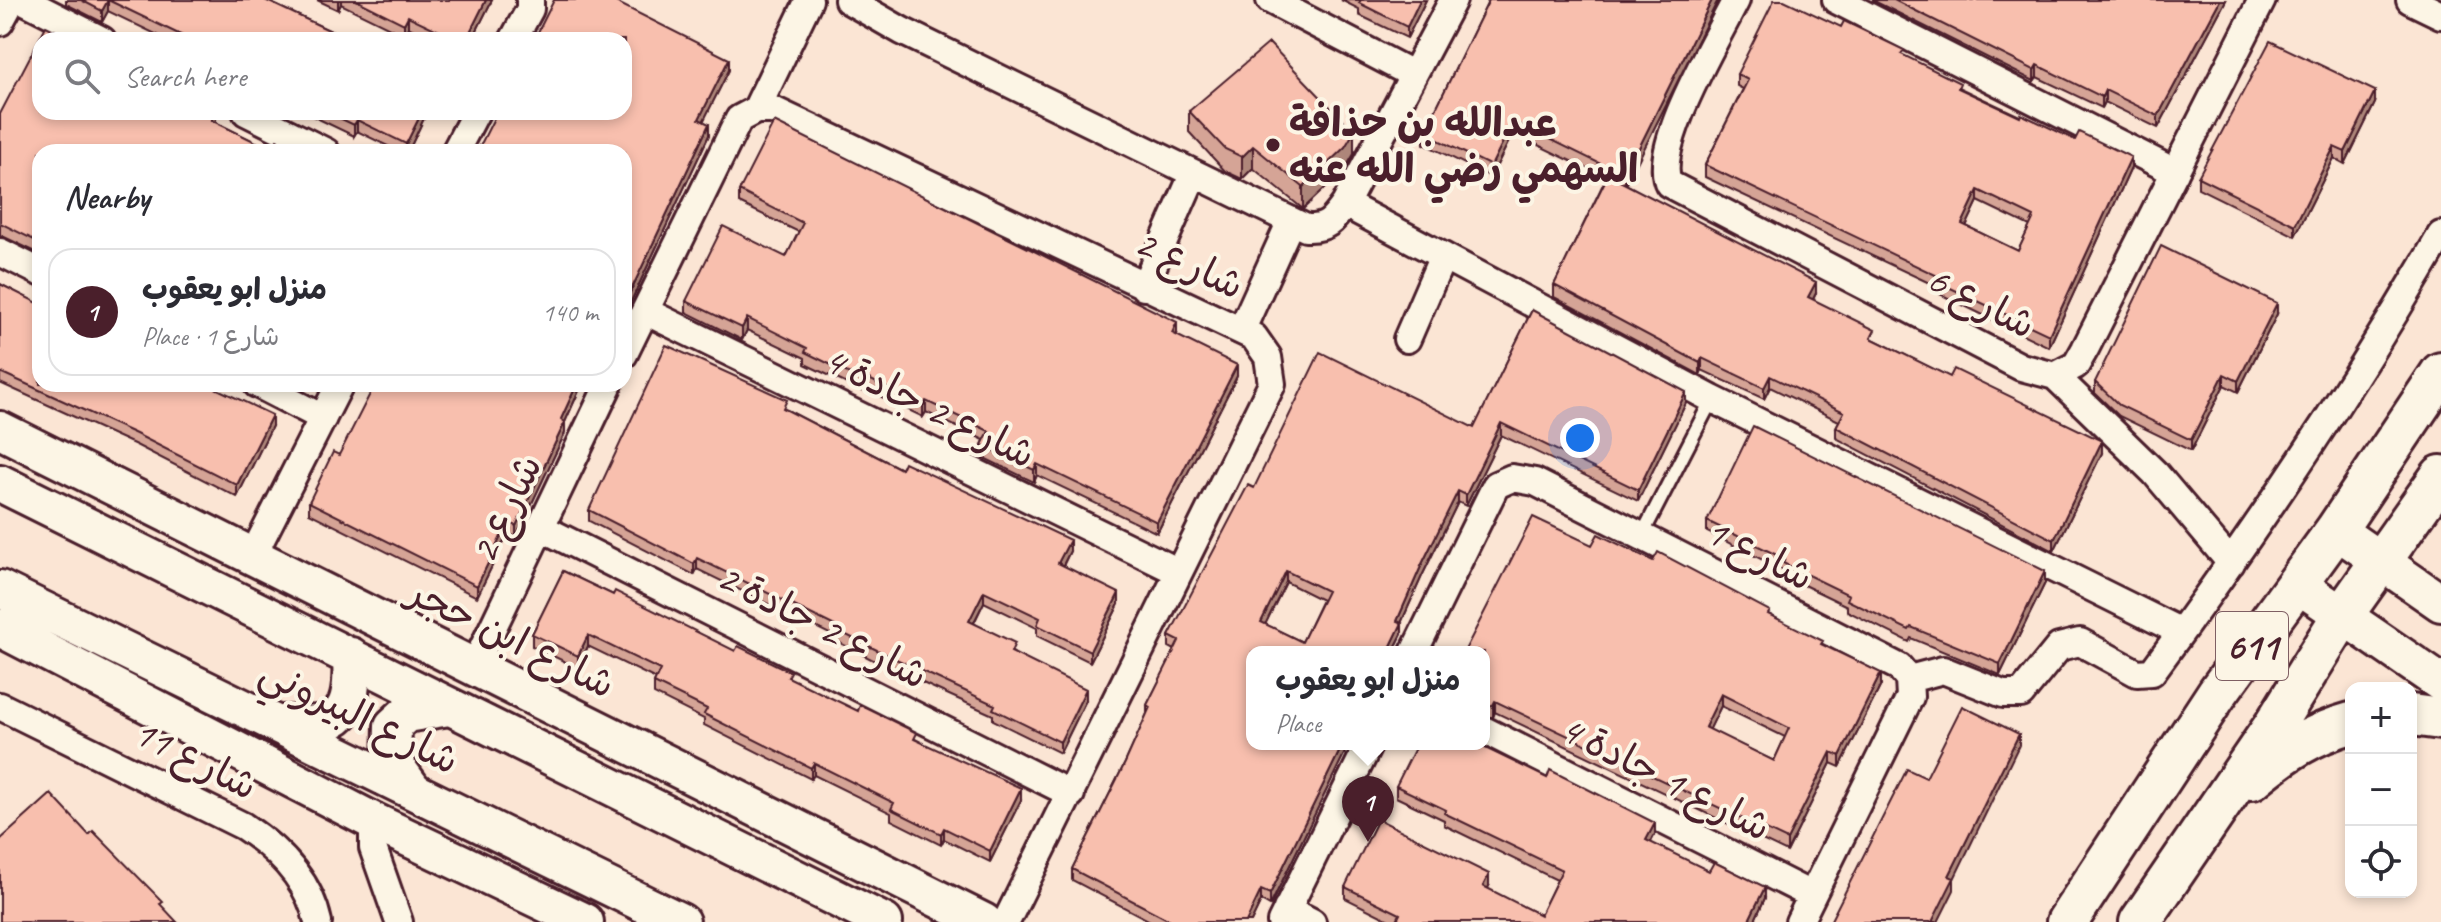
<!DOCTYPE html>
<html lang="en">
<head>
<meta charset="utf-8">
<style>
  body { margin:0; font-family:Caveat,"Playpen Sans Arabic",sans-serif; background:#f2f2f3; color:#2b2b33 }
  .controls { position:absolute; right:24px; bottom:24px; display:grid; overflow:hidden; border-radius:16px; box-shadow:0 4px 12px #0003 }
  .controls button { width:72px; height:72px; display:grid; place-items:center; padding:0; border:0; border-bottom:2px solid #e1e1e2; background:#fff; color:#2b2b33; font:40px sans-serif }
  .you { position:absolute; left:1580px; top:438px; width:28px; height:28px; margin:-20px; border:6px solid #fff; border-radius:50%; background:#1a73e8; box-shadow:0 0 0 12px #1a73e833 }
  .badge { display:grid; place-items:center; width:52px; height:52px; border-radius:50%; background:#4a1f2b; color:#fff; font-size:26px; font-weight:700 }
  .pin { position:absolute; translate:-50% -66px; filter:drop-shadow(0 2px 4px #0008) }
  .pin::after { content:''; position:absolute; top:42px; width:28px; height:24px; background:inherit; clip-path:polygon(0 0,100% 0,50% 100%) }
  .popup { position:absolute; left:1246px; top:646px; width:244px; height:104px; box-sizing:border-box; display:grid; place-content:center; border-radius:16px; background:#fff; filter:drop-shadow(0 2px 6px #0005); font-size:26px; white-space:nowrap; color:#7c7c81 }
  .popup b { font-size:30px; color:#2b2b33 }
  .popup::after { content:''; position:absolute; left:50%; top:100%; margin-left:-16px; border:16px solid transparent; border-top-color:#fff }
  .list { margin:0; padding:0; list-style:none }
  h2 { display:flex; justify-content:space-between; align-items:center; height:104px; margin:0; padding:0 32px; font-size:34px }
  h2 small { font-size:26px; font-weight:400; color:#7c7c81 }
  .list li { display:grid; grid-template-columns:52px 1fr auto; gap:24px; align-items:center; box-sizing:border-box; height:128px; margin:0 16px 16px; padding:0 16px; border:2px solid #e1e1e2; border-radius:24px }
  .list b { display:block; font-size:30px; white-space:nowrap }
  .list p { margin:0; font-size:26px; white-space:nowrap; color:#7c7c81 }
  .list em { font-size:26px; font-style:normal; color:#7c7c81 }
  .icon { flex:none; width:44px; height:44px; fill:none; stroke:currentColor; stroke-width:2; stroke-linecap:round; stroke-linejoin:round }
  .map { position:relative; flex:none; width:2441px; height:922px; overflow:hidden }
  .search { position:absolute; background:#fff; box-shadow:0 4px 12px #0003; left:32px; top:32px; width:600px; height:88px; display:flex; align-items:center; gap:20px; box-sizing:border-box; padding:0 28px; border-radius:24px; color:#7c7c81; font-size:30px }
  .panel { position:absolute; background:#fff; box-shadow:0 4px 12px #0003; left:32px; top:144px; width:600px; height:248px; border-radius:24px }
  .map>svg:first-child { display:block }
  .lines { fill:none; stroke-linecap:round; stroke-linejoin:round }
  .lane-casing { stroke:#4a1f2b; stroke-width:18 }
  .street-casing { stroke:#4a1f2b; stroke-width:32 }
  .secondary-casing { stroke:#4a1f2b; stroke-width:42 }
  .primary-casing { stroke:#4a1f2b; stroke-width:46 }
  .lane { stroke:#fcf5e5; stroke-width:12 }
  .street { stroke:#fcf5e5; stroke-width:26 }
  .secondary { stroke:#fcf5e5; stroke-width:36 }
  .primary { stroke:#fcf5e5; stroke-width:40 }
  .wall { fill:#d5a496; stroke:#4a1f2b; stroke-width:2; fill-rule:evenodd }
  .shaded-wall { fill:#ae867a; stroke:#4a1f2b; stroke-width:2 }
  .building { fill:#f8bfae; stroke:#4a1f2b; stroke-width:2; fill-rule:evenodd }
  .poi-dot { fill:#4a1f2b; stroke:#fcf5e5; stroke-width:3 }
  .labels { text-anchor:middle; stroke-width:8; stroke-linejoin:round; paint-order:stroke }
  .shield { fill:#fcf5e5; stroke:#7f5f63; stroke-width:2 }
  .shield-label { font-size:38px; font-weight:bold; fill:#4a1f2b }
  .poi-label { font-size:40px; font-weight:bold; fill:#4a1f2b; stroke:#fcf5e5; text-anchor:start }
  .street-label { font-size:40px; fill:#4a1f2b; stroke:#fcf5e5 }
</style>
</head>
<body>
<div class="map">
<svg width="2441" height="922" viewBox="0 0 2441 922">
  <rect width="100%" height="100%" fill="#fbe5d4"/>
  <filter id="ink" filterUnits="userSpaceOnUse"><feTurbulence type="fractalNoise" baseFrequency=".0125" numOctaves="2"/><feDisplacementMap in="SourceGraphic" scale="16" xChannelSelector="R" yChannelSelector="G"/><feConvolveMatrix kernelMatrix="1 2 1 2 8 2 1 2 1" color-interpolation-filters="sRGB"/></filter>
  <g filter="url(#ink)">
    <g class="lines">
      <g class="lane-casing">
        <path id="lane" d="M 1641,537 L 1712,399"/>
      </g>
      <g class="street-casing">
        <path id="street" d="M 23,0 L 102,40
          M 848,0 L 902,31 L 1306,228 C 1327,229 1333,221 1345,204 L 1453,0
          M 1270,0 L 1412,74
          M 1736,0 C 1718,37 1650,149 1669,184 L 2021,367 L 2055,376 L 2076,365 L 2085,349 L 2262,0
          M 1836,0 L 2175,172
          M 2410,0 L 2441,15
          M 0,22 L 12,0
          M 513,40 L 530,9 L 530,0
          M 756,110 L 809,0
          M 246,112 L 326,152
          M 455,152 L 476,112
          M 1345,204 L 1712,399 L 2181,632
          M 0,252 L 40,272
          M 1144,287 L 1193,175
          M 645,311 L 1179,572
          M 1241,331 L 1291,221
          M 1407,339 L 1443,256
          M 624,354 L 739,119 L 756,110 L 773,110 L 1254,337 L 1268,357 L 1272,384 L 1006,922
          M 2055,376 L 2155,473 L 2231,563
          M 257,384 L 323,418
          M 540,527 L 1071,794
          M 252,557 L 340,384
          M 1414,652 L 1496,485 L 1512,478 L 1535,482 L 1899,667 L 1909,679 L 1910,697 L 1799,922
          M 474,667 L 609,384
          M 1909,679 L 1943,670 L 2003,694 L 2021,694 L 2059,647 L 2080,642 L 2137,673 L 2152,672 C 2256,531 2353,387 2441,235
          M 0,706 L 243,826 C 278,849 309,879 318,922
          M 1484,730 L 1811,895
          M 373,821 L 373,848 L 399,922
          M 1287,909 L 1312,922
          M 1281,922 L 1369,744"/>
      </g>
      <g class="secondary-casing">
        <path id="secondary" d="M 0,430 L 984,922
          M 0,483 L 884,922
          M 2336,530 L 2441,603
          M 2297,584 L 2441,683
          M 0,589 L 681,922
          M 0,628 L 373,821 L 585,922
          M 284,724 C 343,729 354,713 351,656
          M 413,790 L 392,761 L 393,726 L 406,714 L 449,707"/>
      </g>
      <g class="primary-casing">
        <path id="primary" d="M 2411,715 L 2441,719
          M 2252,779 C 2283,753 2311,734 2351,723
          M 2067,922 L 2218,692 L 2336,530 L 2441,373
          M 2140,922 L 2274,726 L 2342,616 L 2441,476"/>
      </g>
      <use href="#lane" class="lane"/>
      <use href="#street" class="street"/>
      <use href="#secondary" class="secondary"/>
      <use href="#primary" class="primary"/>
    </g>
    <path class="wall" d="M 66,0 L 270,0 L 269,2 L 350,40 L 168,40 L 108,11 L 102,22 L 66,4 Z
      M 317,0 L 492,0 L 472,40 L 435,40 L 408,27 L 404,35 L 341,4 L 338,10 Z
      M 1341,0 L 1426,0 L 1407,38 L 1359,15 L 1359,9 Z
      M 1489,0 L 1718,0 L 1626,184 L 1816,293 L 1813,300 L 1875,340 L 2102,453 L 2054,551 L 1836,438 L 1836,427 L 1839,421 L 1770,387 L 1764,399 L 1702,370 L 1700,375 L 1554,297 L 1554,285 L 1606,178 L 1513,133 L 1491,177 L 1424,144 L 1424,133 Z
      M 1872,0 L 2226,0 L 2158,128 L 2105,102 L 2102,108 L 2037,77 L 2034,81 Z
      M 1841,27 L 1904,56 L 1960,88 L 2131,168 L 2049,347 L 1940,294 L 1940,288 L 1705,177 L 1705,165 L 1743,89 L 1737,86 L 1737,74 ZM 1978,201 L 2030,226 L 2018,251 L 1966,226 Z
      M 729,70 L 703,121 L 709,135 L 626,312 L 624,311 L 624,152 Z
      M 2375,103 L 2345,164 L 2334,158 L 2295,236 L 2198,188 L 2198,177 Z
      M 1189,111 L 1354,154 L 1345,169 L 1303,209 L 1253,168 L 1242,179 L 1225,171 L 1189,132 Z
      M 216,112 L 215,122 L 272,150 L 301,152 L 40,152 L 40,254 L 0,235 L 0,114 Z
      M 304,112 L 427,112 L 408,152 L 400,152 L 357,131 L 354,136 Z
      M 739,191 L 1177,334 L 1176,335 L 1237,376 L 1157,533 L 1037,475 L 1034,482 L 982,457 L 982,445 L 984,440 L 926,412 L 923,417 L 863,388 L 862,391 L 805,364 L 805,358 L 747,330 L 742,340 L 686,312 L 686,301 L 786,257 L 799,232 L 739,203 Z
      M 0,284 L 272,426 L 237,497 L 136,445 L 0,383 Z
      M 1532,310 L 1686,403 L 1638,501 L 1501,435 L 1466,506 L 1458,502 L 1422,576 L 1401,623 L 1402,634 L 1270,906 L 1261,901 L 1251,922 L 1152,922 L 1072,880 L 1072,869 L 1125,763 L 1147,714 L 1147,705 L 1175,650 L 1169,647 L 1169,636 L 1254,488 L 1474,428 ZM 1286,582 L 1322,600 L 1302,642 L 1265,624 Z
      M 2277,314 L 2238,392 L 2224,385 L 2191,451 L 2119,416 L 2095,393 L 2095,382 Z
      M 582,384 L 565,422 L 565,433 L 516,537 L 508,533 L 477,597 L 309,513 L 309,502 L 339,455 Z
      M 787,410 L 901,469 L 1070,551 L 1063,566 L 1119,604 L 1090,662 L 1037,636 L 1037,628 L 984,602 L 974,623 L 1015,654 L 1086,700 L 1060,753 L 993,720 L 993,715 L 881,664 L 834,640 L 834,636 L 697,569 L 694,575 L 589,521 L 589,510 Z
      M 1707,521 L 2045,583 L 2000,675 L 1911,638 L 1909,642 L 1847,611 L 1847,606 L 1783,575 L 1783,570 L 1707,532 Z
      M 1592,545 L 1653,561 L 1770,615 L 1823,645 L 1881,685 L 1840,767 L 1831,763 L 1787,852 L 1495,712 L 1493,717 L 1484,717 L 1484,652 ZM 1721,706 L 1785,737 L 1774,761 L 1709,730 Z
      M 563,571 L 917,740 L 1021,800 L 990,862 L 944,839 L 941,845 L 891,820 L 891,813 L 814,775 L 811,779 L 704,725 L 704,719 L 654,694 L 654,683 L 656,679 L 588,646 L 578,668 L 532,646 L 532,634 Z
      M 1479,744 L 1655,834 L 1650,843 L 1765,898 L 1754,922 L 1393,922 L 1345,898 L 1345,887 L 1489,886 L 1487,889 L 1540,915 L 1557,880 L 1444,825 L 1444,820 L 1396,797 L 1396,786 Z"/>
    <path class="shaded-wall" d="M 108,0 L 108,11 L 102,22 L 102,11 Z
      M 338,0 L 341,0 L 341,4 L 338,10 Z
      M 486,0 L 492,0 L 472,40 L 466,40 Z
      M 1420,0 L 1426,0 L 1407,38 L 1407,27 Z
      M 1712,0 L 1718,0 L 1625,187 L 1625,176 Z
      M 2220,0 L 2226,0 L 2158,128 L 2158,116 Z
      M 408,16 L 408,27 L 404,35 L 404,24 Z
      M 729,59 L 729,70 L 699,130 L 699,119 Z
      M 2037,65 L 2037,77 L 2034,81 L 2034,70 Z
      M 2105,90 L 2105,102 L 2102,108 L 2102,97 Z
      M 2375,91 L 2375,103 L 2345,164 L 2345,152 Z
      M 215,112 L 216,112 L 216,121 L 211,132 L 211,120 Z
      M 422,112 L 427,112 L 408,152 L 406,152 L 406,144 Z
      M 357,120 L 357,131 L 354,136 L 354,125 Z
      M 1513,121 L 1513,133 L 1491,177 L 1491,166 Z
      M 709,124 L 709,135 L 626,312 L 626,301 Z
      M 1354,132 L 1354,154 L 1345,169 L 1303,209 L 1303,187 Z
      M 1253,146 L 1253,168 L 1242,179 L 1242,157 Z
      M 2334,147 L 2334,158 L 2295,236 L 2295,225 Z
      M 2131,157 L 2131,168 L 2049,347 L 2049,335 Z
      M 1978,190 L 1978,201 L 1962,235 L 1962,224 Z
      M 1816,282 L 1816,293 L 1808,309 L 1808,297 Z
      M 2277,303 L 2277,314 L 2238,392 L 2238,381 Z
      M 747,318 L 747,330 L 742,340 L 742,328 Z
      M 1177,322 L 1177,334 L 1172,345 L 1172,333 Z
      M 1702,358 L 1702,370 L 1700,375 L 1700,363 Z
      M 1237,365 L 1237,376 L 1157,533 L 1157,522 Z
      M 2224,374 L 2224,385 L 2191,451 L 2191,440 Z
      M 1770,376 L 1770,387 L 1764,399 L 1764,388 Z
      M 577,384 L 582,384 L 561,431 L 561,419 Z
      M 1686,392 L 1686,403 L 1638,501 L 1638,490 Z
      M 926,401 L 926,412 L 923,417 L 923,406 Z
      M 272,415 L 272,426 L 237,497 L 237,485 Z
      M 565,422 L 565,433 L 516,537 L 516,526 Z
      M 1501,423 L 1501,435 L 1466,506 L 1466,495 Z
      M 2102,441 L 2102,453 L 2054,551 L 2054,540 Z
      M 1037,464 L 1037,475 L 1034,482 L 1034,470 Z
      M 1458,491 L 1458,502 L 1422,576 L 1397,632 L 1397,621 L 1422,564 Z
      M 508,522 L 508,533 L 477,597 L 477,586 Z
      M 1070,540 L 1070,551 L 1058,575 L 1058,563 Z
      M 697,558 L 697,569 L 694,575 L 694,564 Z
      M 1286,571 L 1286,582 L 1261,633 L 1261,622 Z
      M 2045,571 L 2045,583 L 2000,675 L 2000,664 Z
      M 984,591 L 984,602 L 969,632 L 969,621 Z
      M 1119,593 L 1119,604 L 1090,662 L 1090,651 Z
      M 1402,623 L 1402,634 L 1393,652 L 1388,652 Z
      M 588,635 L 588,646 L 578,668 L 578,656 Z
      M 1881,673 L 1881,685 L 1840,767 L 1840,756 Z
      M 1086,689 L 1086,700 L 1060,753 L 1060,742 Z
      M 1721,694 L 1721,706 L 1705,739 L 1705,727 Z
      M 1495,701 L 1495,712 L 1493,717 L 1493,705 Z
      M 2019,734 L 2019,745 L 1954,879 L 1954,890 L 1938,922 L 1932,922 L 1949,876 Z
      M 1343,744 L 1349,744 L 1270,906 L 1270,894 Z
      M 1831,752 L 1831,763 L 1787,852 L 1787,840 Z
      M 814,763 L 814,775 L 811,779 L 811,768 Z
      M 1021,788 L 1021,800 L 990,862 L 990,851 Z
      M 1655,823 L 1655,834 L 1646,852 L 1646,840 Z
      M 944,828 L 944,839 L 941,845 L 941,834 Z
      M 1489,874 L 1489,886 L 1483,898 L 1483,886 Z
      M 1765,887 L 1765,898 L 1754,922 L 1748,922 Z
      M 1261,890 L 1261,901 L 1251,922 L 1246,922 Z"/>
    <path class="building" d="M 81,0 L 108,0 L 102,11 Z
      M 108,0 L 265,0 L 350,40 L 191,40 Z
      M 356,0 L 486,0 L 466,40 L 458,40 L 408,16 L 404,24 Z
      M 554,0 L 612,0 L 729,59 L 699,119 L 709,124 L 626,301 L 624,300 L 624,152 L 477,152 L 497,112 L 624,112 L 624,40 L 534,40 Z
      M 1361,0 L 1420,0 L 1407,27 L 1359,3 Z
      M 1489,0 L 1712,0 L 1625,176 L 1513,121 L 1491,166 L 1424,133 Z
      M 1774,0 L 1784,0 L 1841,27 L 1844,21 L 1904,50 L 1901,54 L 1960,83 L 1958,88 L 2020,117 L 2021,114 L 2075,140 L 2079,132 L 2131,157 L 2049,335 L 1940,283 L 1942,278 L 1705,165 L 1748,80 L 1737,74 ZM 1978,190 L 2034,217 L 2018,251 L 1962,224 Z
      M 1894,0 L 2220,0 L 2158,116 L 2105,90 L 2102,97 L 2037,65 L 2034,70 Z
      M 46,26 L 74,40 L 40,40 L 40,112 L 215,112 L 211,120 L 272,150 L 277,140 L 301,152 L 40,152 L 40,243 L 0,223 L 0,114 Z
      M 2270,41 L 2375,91 L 2345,152 L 2334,147 L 2295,225 L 2198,177 Z
      M 1269,43 L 1354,132 L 1345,147 L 1303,187 L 1253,146 L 1242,157 L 1225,149 L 1189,111 Z
      M 327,112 L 422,112 L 406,144 L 357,120 L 354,125 Z
      M 774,122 L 1177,322 L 1172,333 L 1237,365 L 1157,522 L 1037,464 L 1034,470 L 982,445 L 989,431 L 926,401 L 923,406 L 863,376 L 862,380 L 805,352 L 807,348 L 747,318 L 742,328 L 686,301 L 723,226 L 786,257 L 803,223 L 739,191 Z
      M 1608,175 L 1816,282 L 1808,297 L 1875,330 L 1871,338 L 1950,377 L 1954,369 L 2102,441 L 2054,540 L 1836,427 L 1844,412 L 1770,376 L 1764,388 L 1702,358 L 1700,363 L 1554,285 Z
      M 2161,246 L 2277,303 L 2238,381 L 2224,374 L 2191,440 L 2119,405 L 2095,382 Z
      M 0,284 L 40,304 L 40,384 L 207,384 L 272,415 L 237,485 L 136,434 L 0,372 Z
      M 1532,310 L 1686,392 L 1638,490 L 1501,423 L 1466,495 L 1458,491 L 1422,564 L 1397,621 L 1402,623 L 1388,652 L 1252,652 L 1252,744 L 1343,744 L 1270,894 L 1261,890 L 1246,922 L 1173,922 L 1072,869 L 1125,763 L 1150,707 L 1147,705 L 1179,641 L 1169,636 L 1248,485 L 1254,488 L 1320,352 L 1474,428 ZM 1286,571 L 1327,591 L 1302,642 L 1261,622 Z
      M 666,345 L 787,400 L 783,408 L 901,469 L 904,462 L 1070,540 L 1058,563 L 1119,593 L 1090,651 L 1037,625 L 1040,618 L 984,591 L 969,621 L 1015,643 L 1011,652 L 1086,689 L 1060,742 L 993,709 L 995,705 L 881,652 L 834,629 L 835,626 L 697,558 L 694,564 L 589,510 Z
      M 375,384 L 577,384 L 561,419 L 565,422 L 516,526 L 508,522 L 477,586 L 309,502 L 333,452 L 339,455 Z
      M 1753,426 L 2045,571 L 2000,664 L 1911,627 L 1909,630 L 1847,600 L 1849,595 L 1783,563 L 1785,559 L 1707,521 Z
      M 1533,517 L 1592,545 L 1598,534 L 1653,561 L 1658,552 L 1770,611 L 1768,614 L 1823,641 L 1821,644 L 1881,673 L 1840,756 L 1831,752 L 1787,840 L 1495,701 L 1493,705 L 1484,706 L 1484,652 L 1464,652 ZM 1721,694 L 1789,728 L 1774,761 L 1705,727 Z
      M 563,571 L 613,595 L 615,591 L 735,651 L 738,646 L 791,672 L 788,677 L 858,711 L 860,705 L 917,733 L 914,739 L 1021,788 L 990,851 L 944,828 L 941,834 L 891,809 L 894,803 L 814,763 L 811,768 L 704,714 L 707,709 L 654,683 L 660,670 L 588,635 L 578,656 L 532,634 Z
      M 1962,706 L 2019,734 L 1949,876 L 1954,878 L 1932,922 L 1830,922 L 1907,769 L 1926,778 Z
      M 1417,744 L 1477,744 L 1547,778 L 1550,770 L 1655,823 L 1646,840 L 1709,871 L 1714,862 L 1765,887 L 1748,922 L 1396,922 L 1400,914 L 1345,887 L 1378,819 L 1489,874 L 1483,886 L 1540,915 L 1562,870 L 1444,813 L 1446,810 L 1396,786 Z
      M 51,794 L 89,835 L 93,831 L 163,902 L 160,904 L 177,922 L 0,922 L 0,840 Z"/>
  </g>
  <circle class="poi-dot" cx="1273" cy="145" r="8"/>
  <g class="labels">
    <rect class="shield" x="2216" y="612" width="72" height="68" rx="6"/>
    <g class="shield-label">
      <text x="2252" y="659">611</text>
    </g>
    <g class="poi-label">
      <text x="1289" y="136">عبدالله بن حذافة<tspan x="1289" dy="46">السهمي رضي الله عنه</tspan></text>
    </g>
    <g class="street-label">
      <text transform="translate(1190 263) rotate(25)" y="14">شارع 2</text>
      <text transform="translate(1982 301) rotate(27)" y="14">شارع 6</text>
      <text transform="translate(930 406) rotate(26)" y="14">شارع 2 جادة 4</text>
      <text transform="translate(505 508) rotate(-64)" y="14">شارع 2</text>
      <text transform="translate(1760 553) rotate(27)" y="14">شارع 1</text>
      <text transform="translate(823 625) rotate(27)" y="14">شارع 2 جادة 2</text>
      <text transform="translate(512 637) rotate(26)" y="14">شارع ابن حجر</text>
      <text transform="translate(360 715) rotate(26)" y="14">شارع البيروني</text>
      <text transform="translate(196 758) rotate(27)" y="14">شارع 11</text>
      <text transform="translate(1666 777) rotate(27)" y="14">شارع 1 جادة 4</text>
    </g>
  </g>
</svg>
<div class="controls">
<button>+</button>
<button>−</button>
<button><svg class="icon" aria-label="locate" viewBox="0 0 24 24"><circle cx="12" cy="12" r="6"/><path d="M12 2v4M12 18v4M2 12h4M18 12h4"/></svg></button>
</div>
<div class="you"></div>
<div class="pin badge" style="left:1368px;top:842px">1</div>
<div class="popup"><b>منزل ابو يعقوب</b>Place</div>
<div class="search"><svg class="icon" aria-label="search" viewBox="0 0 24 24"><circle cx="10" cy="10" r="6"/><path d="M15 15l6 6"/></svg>Search here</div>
<section class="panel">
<h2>Nearby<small></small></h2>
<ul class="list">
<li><span class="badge">1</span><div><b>منزل ابو يعقوب</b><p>Place · شارع 1</p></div><em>140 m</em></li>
</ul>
</section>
</div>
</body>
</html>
